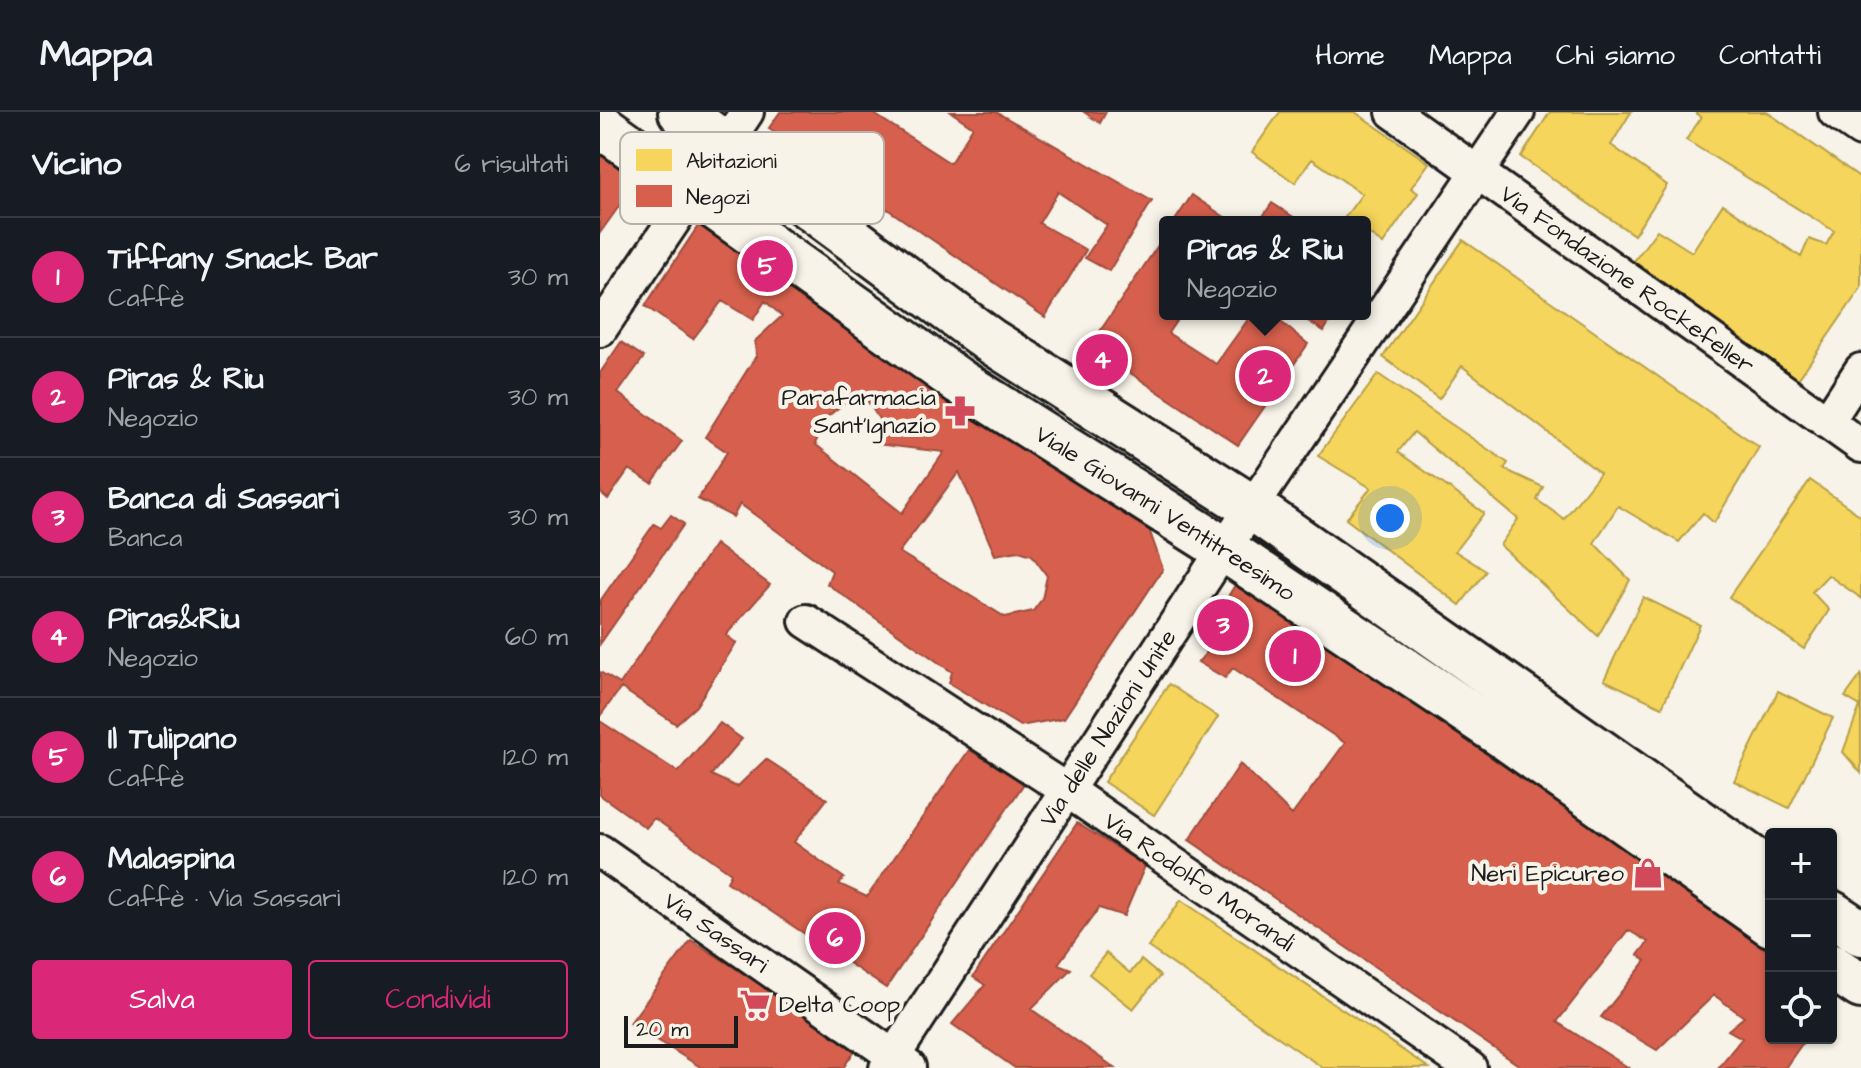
<!DOCTYPE html>
<html lang="it">
<head>
<meta charset="utf-8">
<style>
  body { margin:0; font-family:"Architects Daughter",sans-serif; background:#242831; color:#f1f3f6 }
  .controls { position:absolute; right:24px; bottom:24px; display:grid; overflow:hidden; border-radius:8px; box-shadow:0 2px 6px #0004 }
  .controls button { width:72px; height:72px; display:grid; place-items:center; padding:0; border:0; border-bottom:2px solid #363941; background:#171b24; color:#f1f3f6; font:40px sans-serif }
  .scale { position:absolute; left:24px; bottom:20px; width:114px; box-sizing:border-box; padding-left:8px; border:4px solid #1c1c1c; border-top:0; font-size:22px; line-height:28px; white-space:nowrap; color:#1c1c1c; -webkit-text-stroke:6px #f7f3e8; paint-order:stroke }
  .you { position:absolute; left:790px; top:406px; width:28px; height:28px; margin:-20px; border:6px solid #fff; border-radius:50%; background:#1a73e8; box-shadow:0 0 0 12px #1a73e833 }
  .badge { display:grid; place-items:center; width:52px; height:52px; border-radius:50%; background:#db2777; color:#fff; font-size:26px; font-weight:700 }
  .pin { position:absolute; translate:-50% -50%; border:4px solid #fff; box-shadow:0 2px 8px #0006 }
  .popup { position:absolute; left:559px; top:104px; width:212px; height:104px; box-sizing:border-box; display:grid; place-content:center; border-radius:8px; background:#171b24; filter:drop-shadow(0 2px 6px #0005); font-size:26px; white-space:nowrap; color:#9ea1a6 }
  .popup b { font-size:30px; color:#f1f3f6 }
  .popup::after { content:''; position:absolute; left:50%; top:100%; margin-left:-16px; border:16px solid transparent; border-top-color:#171b24 }
  .list { margin:0; padding:0; list-style:none }
  h2 { display:flex; justify-content:space-between; align-items:center; height:104px; margin:0; padding:0 32px; font-size:34px }
  h2 small { font-size:26px; font-weight:400; color:#9ea1a6 }
  .list li { display:grid; grid-template-columns:52px 1fr auto; gap:24px; align-items:center; box-sizing:border-box; height:120px; padding:0 32px; border-top:2px solid #363941 }
  .list b { display:block; font-size:30px; white-space:nowrap }
  .list p { margin:0; font-size:26px; white-space:nowrap; color:#9ea1a6 }
  .list em { font-size:26px; font-style:normal; color:#9ea1a6 }
  .actions { display:flex; gap:16px; padding:24px 32px }
  .actions a { flex:1; padding:18px 0; border:2px solid #db2777; border-radius:8px; text-align:center; font-size:28px; color:#db2777 }
  .actions .main { background:#db2777; color:#fff }
  .icon { flex:none; width:44px; height:44px; fill:none; stroke:currentColor; stroke-width:2; stroke-linecap:round; stroke-linejoin:round }
  .map { position:relative; flex:none; width:1261px; height:956px; overflow:hidden }
  header { display:flex; align-items:center; gap:48px; box-sizing:border-box; height:112px; padding:0 40px; background:#171b24; border-bottom:2px solid #363941 }
  header strong { font-size:38px }
  nav { display:flex; gap:44px; margin-inline-start:auto; font-size:28px }
  main { display:flex }
  aside { flex:1; background:#171b24 }
  .map>svg:first-child { display:block }
  .homes { fill:#f6d55c; stroke:#b59e49; stroke-width:2 }
  .shops { fill:#d6604d; stroke:#9e4c3e; stroke-width:2; fill-rule:evenodd }
  .lines { fill:none; stroke-linecap:round; stroke-linejoin:round }
  .minor-casing { stroke:#1c1c1c; stroke-width:38 }
  .secondary-casing { stroke:#1c1c1c; stroke-width:50 }
  .minor { stroke:#f7f3e8; stroke-width:32 }
  .secondary { stroke:#f7f3e8; stroke-width:44 }
  .labels { text-anchor:middle; stroke-width:8; stroke-linejoin:round; paint-order:stroke }
  .street-label { font-size:24px; fill:#1c1c1c; stroke:#f7f3e8 }
  .poi-label { font-size:24px; fill:#1c1c1c; stroke:#f7f3e8; text-anchor:end }
  .key { fill:#f7f3e8; stroke:#b5b2ab; stroke-width:2 }
  .key-label { font-size:22px; fill:#1c1c1c }
</style>
</head>
<body>
<header>
<strong>Mappa</strong>
<nav><a>Home</a><a>Mappa</a><a>Chi siamo</a><a>Contatti</a></nav>
</header>
<main>
<aside>
<h2>Vicino<small>6 risultati</small></h2>
<ul class="list">
<li><span class="badge">1</span><div><b>Tiffany Snack Bar</b><p>Caffè</p></div><em>30 m</em></li>
<li><span class="badge">2</span><div><b>Piras &amp; Riu</b><p>Negozio</p></div><em>30 m</em></li>
<li><span class="badge">3</span><div><b>Banca di Sassari</b><p>Banca</p></div><em>30 m</em></li>
<li><span class="badge">4</span><div><b>Piras&amp;Riu</b><p>Negozio</p></div><em>60 m</em></li>
<li><span class="badge">5</span><div><b>Il Tulipano</b><p>Caffè</p></div><em>120 m</em></li>
<li><span class="badge">6</span><div><b>Malaspina</b><p>Caffè · Via Sassari</p></div><em>120 m</em></li>
</ul>
<div class="actions"><a class="main">Salva</a><a>Condividi</a></div>
</aside>
<div class="map">
<svg width="1261" height="956" viewBox="0 0 1261 956">
  <rect width="100%" height="100%" fill="#f7f3e8"/>
  <filter id="ink" filterUnits="userSpaceOnUse"><feTurbulence type="fractalNoise" baseFrequency=".0125" numOctaves="2"/><feDisplacementMap in="SourceGraphic" scale="16" xChannelSelector="R" yChannelSelector="G"/><feConvolveMatrix kernelMatrix="1 2 1 2 8 2 1 2 1" color-interpolation-filters="sRGB"/></filter>
  <g filter="url(#ink)">
    <path class="homes" d="M 680,0 L 755,0 L 829,51 L 811,76 L 818,81 L 783,132 L 765,119 L 765,110 L 752,110 L 745,105 L 762,82 L 712,47 L 695,71 L 652,40 Z
      M 950,0 L 1031,0 L 1011,33 L 1067,73 L 1034,123 L 921,45 Z
      M 1095,0 L 1167,0 L 1261,66 L 1261,176 L 1190,279 L 1023,164 L 1057,118 L 1092,140 L 1123,92 L 1201,145 L 1209,127 L 1226,133 L 1234,119 L 1086,28 L 1101,6 Z
      M 863,128 L 1159,335 L 1114,411 L 1103,401 L 1079,430 L 1018,394 L 994,431 L 1030,468 L 998,524 L 900,433 L 918,407 L 814,320 L 798,340 L 884,401 L 855,439 L 886,459 L 860,493 L 746,407 L 771,376 L 718,344 L 778,262 L 908,351 L 904,357 L 943,375 L 937,388 L 964,407 L 1000,361 L 862,254 L 839,287 L 783,245 Z
      M 1210,368 L 1261,404 L 1261,486 L 1228,463 L 1212,480 L 1229,498 L 1204,537 L 1129,485 Z
      M 1043,485 L 1100,513 L 1062,595 L 1004,568 Z
      M 1261,563 L 1261,661 L 1243,640 L 1260,594 L 1245,585 Z
      M 569,572 L 618,605 L 554,703 L 504,670 Z
      M 1178,579 L 1233,606 L 1189,696 L 1134,669 Z
      M 581,788 L 829,956 L 723,956 L 548,835 Z
      M 506,841 L 530,861 L 541,848 L 560,864 L 533,897 L 489,862 Z"/>
    <path class="shops" d="M 180,0 L 271,0 L 350,51 L 373,15 L 351,0 L 396,0 L 552,89 L 509,159 L 485,146 L 507,113 L 458,80 L 439,111 L 486,138 L 445,205 L 169,16 Z
      M 484,0 L 506,0 L 500,11 Z
      M 0,27 L 45,58 L 0,121 Z
      M 592,83 L 632,110 L 574,110 Z
      M 672,91 L 701,110 L 659,110 Z
      M 108,99 L 545,406 L 563,457 L 464,606 L 420,614 L 349,571 L 352,560 L 227,472 L 232,459 L 140,392 L 133,405 L 98,387 L 127,340 L 105,325 L 156,244 L 155,229 L 182,204 L 165,189 L 153,208 L 122,189 L 93,227 L 45,194 ZM 268,290 L 279,307 L 275,332 L 344,340 L 302,401 L 215,332 L 226,306 L 244,291 ZM 359,360 L 395,443 L 419,439 L 432,443 L 447,464 L 442,487 L 433,499 L 405,505 L 299,440 Z
      M 565,123 L 565,202 L 581,202 L 568,221 L 616,252 L 652,202 L 671,202 L 708,232 L 638,333 L 490,234 Z
      M 697,202 L 734,202 L 724,219 Z
      M 21,230 L 44,245 L 18,281 L 82,329 L 52,371 L 29,357 L 8,387 L 0,380 L 0,261 Z
      M 71,403 L 84,412 L 0,532 L 0,489 L 54,412 L 61,416 Z
      M 115,432 L 170,473 L 126,523 L 136,531 L 96,594 L 76,612 L 21,576 L 0,604 L 0,560 L 20,572 Z
      M 638,468 L 1171,841 L 1171,926 L 1206,926 L 1185,956 L 1118,956 L 1142,926 L 1128,918 L 1144,905 L 1114,883 L 1057,938 L 1001,905 L 1046,849 L 1038,843 L 1048,830 L 1028,818 L 957,910 L 1029,956 L 923,956 L 589,728 L 640,652 L 692,703 L 745,631 L 633,556 L 625,566 L 598,550 L 617,529 L 603,526 Z
      M 0,609 L 78,660 L 120,611 L 142,627 L 111,663 L 137,675 L 166,647 L 227,687 L 194,730 L 244,766 L 239,772 L 267,785 L 369,638 L 425,670 L 286,876 L 127,770 L 131,761 L 54,706 L 46,716 L 0,683 Z
      M 477,711 L 545,754 L 524,804 L 499,796 L 458,852 L 471,857 L 431,897 L 515,956 L 415,956 L 352,912 L 385,873 L 373,865 Z
      M 91,828 L 258,934 L 243,956 L 102,956 L 30,911 Z"/>
    <g class="lines">
      <g class="minor-casing">
        <g id="minor">
          <path id="s1" d="M 793,0 L 1261,334"/>
          <path d="M 1235,0 L 1261,18"/>
          <path d="M 0,218 L 147,0"/>
          <path d="M 1227,310 L 1261,258"/>
          <path id="s2" d="M 206,509 L 465,677 L 870,956"/>
          <path id="s3" d="M 0,739 L 309,955"/>
          <path id="s4" d="M 286,956 L 624,437 L 918,0"/>
        </g>
      </g>
      <g class="secondary-casing">
        <g id="secondary">
          <path d="M 81,0 L 389,228 L 653,396 L 1171,760"/>
          <path id="s5" d="M 0,13 L 360,270 L 624,437 L 905,625 L 1171,812"/>
          <path d="M 1231,801 L 1261,821"/>
          <path d="M 1231,854 L 1261,874"/>
        </g>
      </g>
      <use href="#minor" class="minor"/>
      <use href="#secondary" class="secondary"/>
    </g>
  </g>
  <defs>
    <g id="pharmacy-bare" transform="scale(2.4)"><path d="M-2-6h4v4h4v4h-4v4h-4v-4h-4v-4h4Z" fill="#d1495b" stroke="#f7f3e8" stroke-width="2.5" paint-order="stroke"/></g>
    <g id="shop-bare" transform="scale(2.4)"><path d="M-5-2.5h2.3a2.7 3.5 0 0 1 5.4 0H5L5.5 6h-11ZM-1.5-2.5h3a1.5 2.3 0 0 0-3 0Z" fill="#d1495b" stroke="#f7f3e8" stroke-width="2.5" paint-order="stroke"/></g>
    <g id="supermarket-bare" transform="scale(2.4)"><path d="M-6-5.5h2.5l.6 2H6L4.5 2H-2.5L-4.4-4H-6ZM-1.5 3.2a1.3 1.3 0 1 0 .1 0ZM3 3.2a1.3 1.3 0 1 0 .1 0Z" fill="#d1495b" stroke="#f7f3e8" stroke-width="2.5" paint-order="stroke"/></g>
  </defs>
  <g fill-rule="evenodd">
    <use href="#pharmacy-bare" x="360" y="299"/>
    <use href="#shop-bare" x="1048" y="761"/>
    <use href="#supermarket-bare" x="155" y="892"/>
  </g>
  <g class="labels">
    <g class="street-label">
      <text dy="8" stroke="none"><textPath href="#s1" startOffset="288">Via Fondazione Rockefeller</textPath></text>
      <text dy="8" stroke="none"><textPath href="#s5" startOffset="686">Viale Giovanni Ventitreesimo</textPath></text>
      <text dy="8" stroke="none"><textPath href="#s4" startOffset="406">Via delle Nazioni Unite</textPath></text>
      <text dy="8" stroke="none"><textPath href="#s2" startOffset="472">Via Rodolfo Morandi</textPath></text>
      <text dy="8" stroke="none"><textPath href="#s3" startOffset="142">Via Sassari</textPath></text>
    </g>
    <g class="poi-label">
      <text x="336" y="293">Parafarmacia<tspan x="336" dy="28">Sant'Ignazío</tspan></text>
      <text x="1024" y="769">Neri Epicureo</text>
      <text x="179" y="900" text-anchor="start">Delta Coop</text>
    </g>
  </g>
  <rect x="20" y="20" width="264" height="92" rx="12" class="key"/>
  <rect x="36" y="37" width="36" height="22" fill="#f6d55c"/>
  <rect x="36" y="73" width="36" height="22" fill="#d6604d"/>
  <g class="key-label">
    <text x="86" y="56">Abitazioni</text>
    <text x="86" y="92">Negozi</text>
  </g>
</svg>
<div class="controls">
<button>+</button>
<button>−</button>
<button><svg class="icon" aria-label="locate" viewBox="0 0 24 24"><circle cx="12" cy="12" r="6"/><path d="M12 2v4M12 18v4M2 12h4M18 12h4"/></svg></button>
</div>
<div class="scale">20 m</div>
<div class="you"></div>
<div class="pin badge" style="left:695px;top:544px">1</div>
<div class="pin badge" style="left:665px;top:264px">2</div>
<div class="popup"><b>Piras &amp; Riu</b>Negozio</div>
<div class="pin badge" style="left:623px;top:513px">3</div>
<div class="pin badge" style="left:502px;top:248px">4</div>
<div class="pin badge" style="left:167px;top:154px">5</div>
<div class="pin badge" style="left:235px;top:826px">6</div>
</div>
</main>
</body>
</html>
